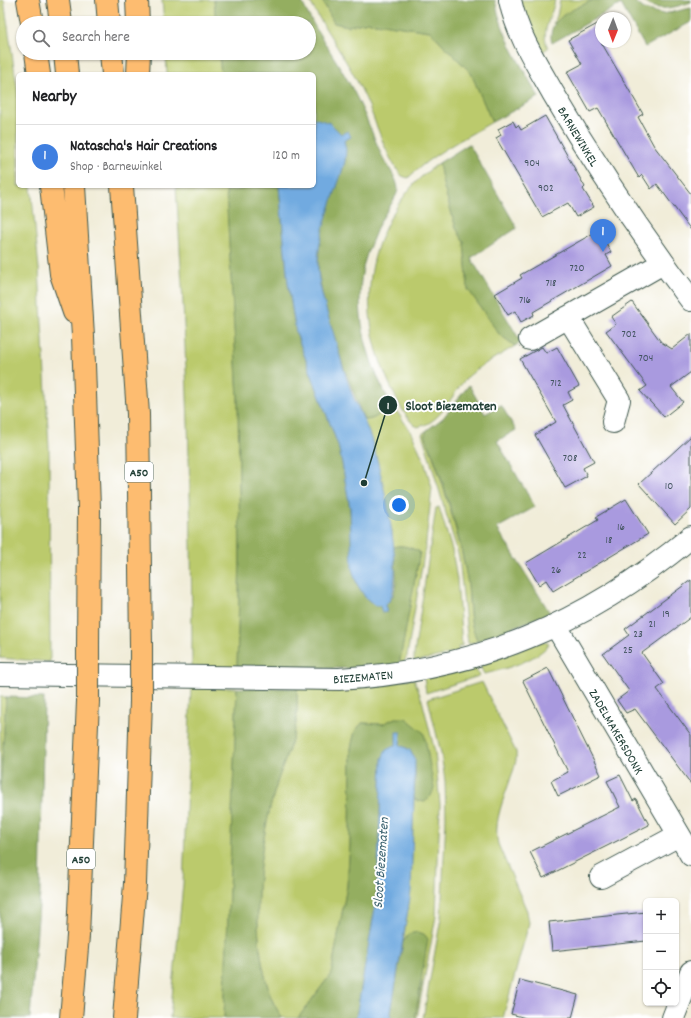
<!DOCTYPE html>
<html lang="en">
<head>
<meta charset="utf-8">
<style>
  body { margin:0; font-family:Dekko,sans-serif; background:#f6f6f6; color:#202124 }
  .controls { position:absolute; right:12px; bottom:12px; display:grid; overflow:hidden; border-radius:6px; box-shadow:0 1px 3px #0004 }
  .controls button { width:36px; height:36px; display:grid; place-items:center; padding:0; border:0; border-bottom:1px solid #e0e0e0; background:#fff; color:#202124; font:20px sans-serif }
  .compass { position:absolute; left:595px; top:12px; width:36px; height:36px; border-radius:50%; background:#fff; box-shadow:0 1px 3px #0004; rotate:181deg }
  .you { position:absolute; left:399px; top:505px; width:14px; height:14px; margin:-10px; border:3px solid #fff; border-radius:50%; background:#1a73e8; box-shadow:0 0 0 6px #1a73e833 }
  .badge { display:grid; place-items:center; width:26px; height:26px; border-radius:50%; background:#b45309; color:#fff; font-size:13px; font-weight:700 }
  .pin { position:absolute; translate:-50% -33px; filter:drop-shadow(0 1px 2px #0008) }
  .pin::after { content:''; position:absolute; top:21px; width:14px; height:12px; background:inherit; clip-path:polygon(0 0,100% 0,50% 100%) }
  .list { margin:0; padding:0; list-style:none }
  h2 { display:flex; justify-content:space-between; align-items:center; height:52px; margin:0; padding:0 16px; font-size:17px }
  h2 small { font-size:13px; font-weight:400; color:#757577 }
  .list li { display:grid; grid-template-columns:26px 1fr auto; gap:12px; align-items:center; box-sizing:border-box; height:64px; padding:0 16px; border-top:1px solid #e0e0e0 }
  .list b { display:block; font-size:15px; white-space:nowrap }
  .list p { margin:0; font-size:13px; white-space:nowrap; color:#757577 }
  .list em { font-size:13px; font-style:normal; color:#757577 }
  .icon { flex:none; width:22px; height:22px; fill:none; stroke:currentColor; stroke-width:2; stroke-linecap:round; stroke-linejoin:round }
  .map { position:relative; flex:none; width:691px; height:1018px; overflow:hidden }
  .search { position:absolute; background:#fff; box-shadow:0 1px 3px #0004; left:16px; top:16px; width:300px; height:44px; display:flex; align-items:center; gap:10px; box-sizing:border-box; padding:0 14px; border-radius:22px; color:#757577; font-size:15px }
  .panel { position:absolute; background:#fff; box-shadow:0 1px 3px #0004; left:16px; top:72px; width:300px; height:116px; border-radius:6px }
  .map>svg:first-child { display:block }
  .green { fill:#bbca6c; stroke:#6d8450 }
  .forest { fill:#94ae60; stroke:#5a764a }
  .water { fill:#71aae0; stroke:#48748a }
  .building { fill:#a99adf }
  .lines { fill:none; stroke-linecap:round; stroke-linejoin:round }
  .minor-casing { stroke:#3e574d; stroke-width:24 }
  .highway-casing { stroke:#3e574d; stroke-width:24 }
  .minor { stroke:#fff; stroke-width:22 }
  .highway { stroke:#fdbc70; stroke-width:22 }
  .highway-bridge-casing { stroke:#3e574d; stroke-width:24; stroke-linecap:butt }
  .highway-bridge { stroke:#fdbc70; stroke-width:22 }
  .labels { text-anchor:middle; stroke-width:4; stroke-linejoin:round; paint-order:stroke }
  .number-label { font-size:11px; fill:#42545f }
  .shield { fill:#fff; stroke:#627771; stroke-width:1 }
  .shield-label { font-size:12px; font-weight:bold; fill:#1f3d34 }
  .street-label { font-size:13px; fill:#1f3d34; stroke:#fff }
  .water-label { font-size:14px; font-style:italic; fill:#3c6370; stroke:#fff }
  .leader { fill:none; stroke:#1f3d34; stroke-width:1.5 }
  .callout-dot { fill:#1f3d34; stroke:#fff; stroke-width:1.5 }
  .mark-label { font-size:12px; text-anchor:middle; font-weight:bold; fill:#fff }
  .callout-label { font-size:14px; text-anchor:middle; font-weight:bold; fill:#1f3d34; stroke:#fff; stroke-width:4; stroke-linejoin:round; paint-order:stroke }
</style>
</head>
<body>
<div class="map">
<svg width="691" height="1018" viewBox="0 0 691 1018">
  <rect width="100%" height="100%" fill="#fff"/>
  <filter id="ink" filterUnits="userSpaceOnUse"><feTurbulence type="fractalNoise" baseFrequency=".025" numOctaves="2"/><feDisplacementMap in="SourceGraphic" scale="8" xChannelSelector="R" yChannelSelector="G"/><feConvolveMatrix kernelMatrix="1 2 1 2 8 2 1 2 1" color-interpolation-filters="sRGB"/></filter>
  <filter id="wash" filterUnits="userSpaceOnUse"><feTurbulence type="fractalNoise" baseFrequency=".012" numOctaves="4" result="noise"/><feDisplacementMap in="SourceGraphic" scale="16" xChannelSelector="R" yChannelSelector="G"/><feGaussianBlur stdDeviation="0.9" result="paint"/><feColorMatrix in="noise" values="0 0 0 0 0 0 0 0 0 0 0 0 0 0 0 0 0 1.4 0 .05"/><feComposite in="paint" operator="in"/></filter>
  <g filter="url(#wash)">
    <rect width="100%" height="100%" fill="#f1edd9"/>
    <path class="green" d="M 0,0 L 4,0 L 18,94 L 18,186 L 31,186 L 39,269 L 49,447 L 50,662 L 0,658 Z
      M 162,0 L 214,0 L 216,23 L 164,23 Z
      M 309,0 L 322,0 L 334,23 L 348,26 L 368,22 L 430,31 L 471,73 L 492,122 C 463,139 432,154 408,178 L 402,176 C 385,157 375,117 363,93 C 348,61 326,32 309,0 Z
      M 520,0 L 555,0 C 552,17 540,31 548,48 L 542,52 L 528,27 Z
      M 560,0 L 593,0 L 567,13 L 553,24 L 557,16 Z
      M 166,53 L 219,53 L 221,74 L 167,74 Z
      M 439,163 L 443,184 L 456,228 L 464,242 L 468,289 L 499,334 L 515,346 C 498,357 477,366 464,381 C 450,397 440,425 416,427 C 404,417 393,392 387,378 C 357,311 365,240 414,184 C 421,176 431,169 439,163 Z
      M 176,186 L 226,186 L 238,397 L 240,557 L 237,669 L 192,668 C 192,507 187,346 176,186 Z
      M 389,400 L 411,432 L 424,461 L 432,488 L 426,542 L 407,656 L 403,664 L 399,665 L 420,552 C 411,548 403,544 393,547 L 392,531 L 364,420 C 377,420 383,412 389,400 Z
      M 427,430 L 425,435 C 442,479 456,526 466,572 C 471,595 466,620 478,641 L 468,644 L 459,557 L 428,453 L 422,434 Z
      M 439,507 L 452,550 L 457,580 L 462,646 L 458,647 L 459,652 L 414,662 L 414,655 L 436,508 Z
      M 544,641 L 549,644 C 538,660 503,670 484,674 L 479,664 Z
      M 474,665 L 479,676 L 426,693 L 424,677 Z
      M 414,679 L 422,700 L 435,752 L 440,805 L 436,916 L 417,1018 L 415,1018 L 422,983 L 409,934 L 403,942 L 411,885 L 414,798 L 418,801 L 428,756 L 424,733 L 395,718 L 383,724 L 362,723 L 355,731 L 351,749 L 350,845 L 347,886 L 331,974 L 298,1018 L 282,1018 C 277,1009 271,1000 269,991 C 250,930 257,854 274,793 C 279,773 289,753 294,733 C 298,718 297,703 297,688 Z
      M 482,682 L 516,752 C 517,761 514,769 511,777 C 504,799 493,821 498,844 L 527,911 L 529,923 L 503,1018 L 423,1018 L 441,918 L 446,818 L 445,781 L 441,753 L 428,699 Z
      M 191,687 L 237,688 L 224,1018 L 170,1018 L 183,884 Z
      M 0,697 L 6,697 L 0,793 Z"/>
    <path class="forest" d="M 214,0 L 301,0 C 314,29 333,54 348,81 C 362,105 371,131 382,156 C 387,166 397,177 398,189 C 398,196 382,217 378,226 C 374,237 368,249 365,260 C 352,306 366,360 389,400 C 383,412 377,420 364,420 L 342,363 L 324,304 L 318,270 L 319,250 L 322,229 L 345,161 L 344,140 L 351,137 L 341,134 L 314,118 L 314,74 L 221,74 L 219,53 L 309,53 L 309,23 L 216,23 Z
      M 322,0 L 495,0 C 502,37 521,65 539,97 L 492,122 L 471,73 L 430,31 L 368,22 L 348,26 L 334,23 Z
      M 593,0 L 633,0 L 644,9 L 663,14 L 691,8 L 691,22 L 645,47 L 621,4 L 552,43 C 545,18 575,9 593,0 Z
      M 641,0 L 691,0 L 691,2 C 674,8 656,13 641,0 Z
      M 469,144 L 517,228 L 471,258 L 521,342 L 515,346 L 499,334 L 468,289 L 464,242 L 456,228 L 443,184 L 439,163 Z
      M 242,186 L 279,186 L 288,283 L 296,333 L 338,445 L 342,463 L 350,508 L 354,575 L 357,584 L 368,600 L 376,606 L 385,605 C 402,595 395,563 393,547 C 403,544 411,548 420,552 L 399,665 L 370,668 L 237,669 L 240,557 L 238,397 L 226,191 L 242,189 Z
      M 469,385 L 485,414 L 501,405 L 516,430 L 497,441 L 535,507 L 497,528 L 550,613 L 478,641 C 467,622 471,600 467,578 C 459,532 443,478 425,435 L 427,430 L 443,418 Z
      M 237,688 L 297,688 C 297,703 298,718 294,733 C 289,753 279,773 274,793 C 257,854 250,930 269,991 C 271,1000 277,1009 282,1018 L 224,1018 Z
      M 6,697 L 44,698 L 40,893 L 30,1018 L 0,1018 L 0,793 Z
      M 395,718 L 406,718 L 424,733 L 434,788 L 431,796 L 425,802 L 418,801 L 414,798 C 414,780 422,751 400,745 L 401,732 L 396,745 C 391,747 383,754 382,759 L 377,896 L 356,1018 L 298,1018 L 331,974 L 347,886 L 350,845 L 351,748 L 355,731 L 362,723 L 383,724 Z
      M 417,932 L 424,934 L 428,939 L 415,1018 L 390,1018 L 403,942 L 409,934 Z"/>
    <path class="water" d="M 314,118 L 330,123 L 341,134 L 348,131 L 351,137 L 344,140 L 346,150 L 345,161 C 335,199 316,232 318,272 C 320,290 325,305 330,322 C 338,346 343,371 352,394 C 359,411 368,427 373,445 C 381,471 410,590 385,605 L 387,612 L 382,613 L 380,606 L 374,605 L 365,597 L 357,584 L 352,569 L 350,508 L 342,463 L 338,445 L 296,333 L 288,283 L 279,186 L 314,186 Z
      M 396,732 L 401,732 L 400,745 L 410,750 L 415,760 L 411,892 L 390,1018 L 356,1018 L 377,896 L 382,759 L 386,750 L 396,745 Z"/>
    <g id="blocks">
      <path class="building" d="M 601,22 L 601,42 L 643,114 L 638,117 L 654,146 L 691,194 L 691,230 L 657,184 L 651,189 L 642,175 L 639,178 L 598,108 L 590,112 L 567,72 L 582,64 L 568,40 Z
        M 545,116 L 585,187 L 583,189 L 594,207 L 576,217 L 568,203 L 542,217 L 496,138 L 501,135 L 498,129 L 513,121 L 516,127 L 518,125 L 521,130 Z
        M 599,230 L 611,252 L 606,255 L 612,266 L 533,312 L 534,315 L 521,322 L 515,311 L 508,315 L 495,294 L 522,278 L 520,275 Z
        M 632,302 L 661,342 L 672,349 L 691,334 L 691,372 L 671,387 L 683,402 L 664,417 L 640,391 L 647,386 L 606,331 L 616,324 L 611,317 Z
        M 542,347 L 546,353 L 557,347 L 579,386 L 568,392 L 572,400 L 563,405 L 594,462 L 583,468 L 587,476 L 565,488 L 535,435 L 556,422 L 520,359 Z
        M 691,436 L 691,509 L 675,524 L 639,484 Z
        M 626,499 L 648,534 L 553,591 L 546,580 L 539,585 L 526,563 L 598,520 L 596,517 Z
        M 691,580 L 691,617 L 642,653 L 664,684 L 657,689 L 691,735 L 691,784 L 635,709 L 626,713 L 617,700 L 629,691 L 603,654 L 629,635 L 625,629 Z
        M 548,668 L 601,775 L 558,796 L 551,781 L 568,772 L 523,681 Z
        M 620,775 L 633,801 L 636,799 L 649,825 L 543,878 L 530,852 L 620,807 L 607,781 Z
        M 646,912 L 646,941 L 552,951 L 549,922 Z
        M 520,980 L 578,995 L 572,1018 L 526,1018 L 511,1014 Z"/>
    </g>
  </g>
  <g filter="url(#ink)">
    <use href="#blocks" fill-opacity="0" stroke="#3e574d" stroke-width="1"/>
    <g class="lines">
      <g class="minor-casing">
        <path id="minor" d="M 510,0 C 517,34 536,63 553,93 C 595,165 641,234 691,300
          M 568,317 L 619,400 L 613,422
          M 530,339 L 663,263
          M 556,626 L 691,855
          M 0,674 L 339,679 C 476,671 586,624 691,537
          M 601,877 L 679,835
          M 673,1018 L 691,972"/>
      </g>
      <g class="highway-casing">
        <path id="highway" d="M 28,0 L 32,23
          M 58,0 L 61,23
          M 107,0 L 109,23
          M 137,0 L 138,23
          M 36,53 L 39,74
          M 65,53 L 67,74
          M 111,53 L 113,74
          M 138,74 L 139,53
          M 51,186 L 61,274 L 74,312
          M 74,186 L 83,336 L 89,508 L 88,646
          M 122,186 L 138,414 L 141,646
          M 71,1018 L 78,936 L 88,701
          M 124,1018 L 135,884 L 141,701"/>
      </g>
      <use href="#minor" class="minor"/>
      <use href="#highway" class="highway"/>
      <g class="highway-bridge-casing">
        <path id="highway-bridge" d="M 88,701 L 88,646
          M 141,701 L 141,646"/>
      </g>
      <use href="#highway-bridge" class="highway-bridge"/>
    </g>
  </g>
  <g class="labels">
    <g class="number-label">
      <text x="532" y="166">904</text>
      <text x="546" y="191">902</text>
      <text x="577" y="271">720</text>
      <text x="551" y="286">718</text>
      <text x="525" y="303">716</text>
      <text x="629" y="337">702</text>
      <text x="646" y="361">704</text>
      <text x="556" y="386">712</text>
      <text x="570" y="461">708</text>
      <text x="669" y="489">10</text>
      <text x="621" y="530">16</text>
      <text x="609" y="543">18</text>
      <text x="582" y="558">22</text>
      <text x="556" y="573">26</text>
      <text x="666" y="617">19</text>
      <text x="652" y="627">21</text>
      <text x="638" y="637">23</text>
      <text x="628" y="653">25</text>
    </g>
    <g class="shield">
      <rect x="125" y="462" width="28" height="20" rx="3"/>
      <rect x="67" y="849" width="28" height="20" rx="3"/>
    </g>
    <g class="shield-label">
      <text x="139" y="476">A50</text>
      <text x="81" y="863">A50</text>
    </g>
    <g class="street-label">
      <text transform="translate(579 136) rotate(59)" y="5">BARNEWINKEL</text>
      <text transform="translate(363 676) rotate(-5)" y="5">BIEZEMATEN</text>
      <text transform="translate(617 731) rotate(60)" y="5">ZADELMAKERSDONK</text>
    </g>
    <g class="water-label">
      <text transform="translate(380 863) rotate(-86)" y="5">Sloot Biezematen</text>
    </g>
  </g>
  <path class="leader" d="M364 483L388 405"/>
  <g class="callout-dot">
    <circle cx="364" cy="483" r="4"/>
    <circle cx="388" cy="405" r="10"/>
  </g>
  <g class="mark-label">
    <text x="388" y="409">1</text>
  </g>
  <g class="callout-label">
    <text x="451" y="410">Sloot Biezematen</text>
  </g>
</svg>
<div class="controls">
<button>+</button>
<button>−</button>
<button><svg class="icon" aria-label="locate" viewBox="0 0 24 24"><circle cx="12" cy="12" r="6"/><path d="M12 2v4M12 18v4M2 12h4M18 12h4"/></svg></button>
</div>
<svg class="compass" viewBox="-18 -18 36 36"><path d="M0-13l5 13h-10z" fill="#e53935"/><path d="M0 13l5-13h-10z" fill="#757577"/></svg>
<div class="you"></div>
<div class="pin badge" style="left:603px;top:252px;background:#3f7fe0">1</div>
<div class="search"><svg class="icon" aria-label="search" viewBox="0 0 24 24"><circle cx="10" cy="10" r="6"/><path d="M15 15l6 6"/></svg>Search here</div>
<section class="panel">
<h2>Nearby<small></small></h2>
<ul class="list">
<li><span class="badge" style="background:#3f7fe0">1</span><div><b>Natascha's Hair Creations</b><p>Shop · Barnewinkel</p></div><em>120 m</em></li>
</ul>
</section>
</div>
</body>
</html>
